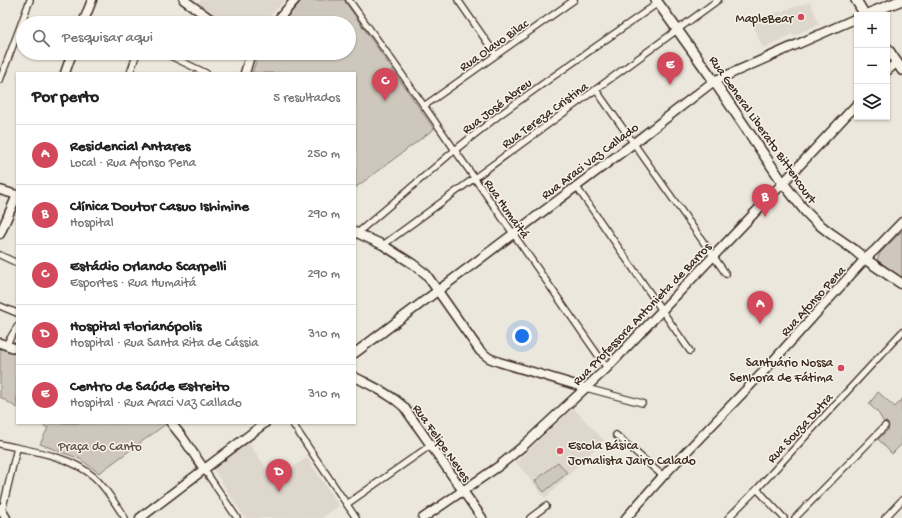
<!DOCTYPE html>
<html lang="pt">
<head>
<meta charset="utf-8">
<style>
  body { margin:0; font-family:"Gochi Hand",sans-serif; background:#f2f2f2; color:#222 }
  .controls { position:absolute; right:12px; top:12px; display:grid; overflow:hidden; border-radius:0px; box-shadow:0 1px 3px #0004 }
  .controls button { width:36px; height:36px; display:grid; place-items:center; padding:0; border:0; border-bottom:1px solid #e0e0e0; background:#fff; color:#222; font:20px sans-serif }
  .you { position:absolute; left:522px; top:336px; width:14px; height:14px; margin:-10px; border:3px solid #fff; border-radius:50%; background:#1a73e8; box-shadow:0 0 0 6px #1a73e833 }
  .badge { display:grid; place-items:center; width:26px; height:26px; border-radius:50%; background:#d1495b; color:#fff; font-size:13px; font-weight:700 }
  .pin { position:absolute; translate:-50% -33px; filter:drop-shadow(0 1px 2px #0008) }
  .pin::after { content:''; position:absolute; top:21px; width:14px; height:12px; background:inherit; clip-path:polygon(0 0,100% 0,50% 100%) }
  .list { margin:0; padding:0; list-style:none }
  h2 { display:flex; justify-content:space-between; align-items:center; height:52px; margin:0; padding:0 16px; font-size:17px }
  h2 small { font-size:13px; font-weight:400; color:#767676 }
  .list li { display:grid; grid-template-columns:26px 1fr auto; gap:12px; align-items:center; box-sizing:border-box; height:60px; padding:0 16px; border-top:1px solid #e0e0e0 }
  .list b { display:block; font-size:15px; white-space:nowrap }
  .list p { margin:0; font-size:13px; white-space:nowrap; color:#767676 }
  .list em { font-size:13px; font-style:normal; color:#767676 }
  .icon { flex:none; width:22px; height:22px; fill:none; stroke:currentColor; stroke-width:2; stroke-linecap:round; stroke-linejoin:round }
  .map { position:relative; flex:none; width:902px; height:518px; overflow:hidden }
  .search { position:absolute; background:#fff; box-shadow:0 1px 3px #0004; left:16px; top:16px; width:340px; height:44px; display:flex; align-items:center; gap:10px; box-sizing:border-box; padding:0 14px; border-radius:22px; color:#767676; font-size:15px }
  .panel { position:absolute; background:#fff; box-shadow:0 1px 3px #0004; left:16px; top:72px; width:340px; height:352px; border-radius:0px }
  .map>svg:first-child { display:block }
  .built { fill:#ddd7cc }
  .green { fill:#cec8bc; stroke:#84796d }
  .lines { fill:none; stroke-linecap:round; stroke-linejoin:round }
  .street-casing { stroke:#3b2a1e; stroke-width:8 }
  .secondary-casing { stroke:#3b2a1e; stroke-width:11 }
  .primary-casing { stroke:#3b2a1e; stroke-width:12 }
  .street { stroke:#f7f3e8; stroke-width:5.5 }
  .secondary { stroke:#f7f3e8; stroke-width:8 }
  .primary { stroke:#f7f3e8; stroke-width:9 }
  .poi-dot { fill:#d1495b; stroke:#f7f3e8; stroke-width:1.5 }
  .labels { text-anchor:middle; stroke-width:3; stroke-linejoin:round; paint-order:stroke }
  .poi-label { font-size:13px; fill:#3b2a1e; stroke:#f7f3e8; text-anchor:end }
  .street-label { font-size:13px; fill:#3b2a1e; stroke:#f7f3e8 }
  .park-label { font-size:13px; fill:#605246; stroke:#f7f3e8 }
</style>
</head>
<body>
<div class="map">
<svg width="902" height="518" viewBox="0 0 902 518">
  <rect width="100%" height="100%" fill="#ece7dc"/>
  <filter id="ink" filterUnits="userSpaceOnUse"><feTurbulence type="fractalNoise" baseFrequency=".025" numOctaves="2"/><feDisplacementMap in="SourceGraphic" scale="8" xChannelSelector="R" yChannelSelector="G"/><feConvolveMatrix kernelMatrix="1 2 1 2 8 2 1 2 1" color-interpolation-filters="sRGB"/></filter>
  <g filter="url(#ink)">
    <path class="built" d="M 201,0 L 285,0 L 264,23 L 225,23 L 198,4 Z
      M 810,2 L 819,24 L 793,36 L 782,11 Z
      M 781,11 L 792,34 L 763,48 L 751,21 Z
      M 573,408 L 604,440 L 545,498 L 516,462 Z
      M 247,441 L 274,479 L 307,458 L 339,506 L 322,518 L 245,518 L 212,467 Z"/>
    <path class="green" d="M 302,0 L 344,0 L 434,129 L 355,188 L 355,73 L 252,73 L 259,53 L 349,53 L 349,23 L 282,23 Z
      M 902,231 L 902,278 L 877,260 L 880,253 Z
      M 0,348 L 17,354 L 17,408 L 0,397 Z
      M 878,392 L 895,407 L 902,399 L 902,444 L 892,454 L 878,439 L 889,429 L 883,421 L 879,414 L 869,404 Z
      M 39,423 L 165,423 L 166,424 L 99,473 L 80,459 L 40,444 L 48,428 Z
      M 558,462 L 567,473 L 544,492 L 535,481 Z"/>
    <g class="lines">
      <g class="street-casing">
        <path id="street" d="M 349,0 L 392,60 L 607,368
          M 458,0 L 496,55
          M 164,53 L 206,73
          M 130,73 L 137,53
          M 0,80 L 30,0
          M 596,90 L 726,274
          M 424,106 L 574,0
          M 576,186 L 690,351
          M 355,235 L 455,150 L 498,116 L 551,78 L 658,3
          M 383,245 L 718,0
          M 0,255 L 17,263
          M 0,306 L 17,313
          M 6,345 L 17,327
          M 586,388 L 642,403
          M 292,423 L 356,518
          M 616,435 L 663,476
          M 0,444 C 31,451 68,455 93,476 C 106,487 115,504 125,518
          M 204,469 L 237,518
          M 757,489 L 784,518
          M 347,504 L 431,445
          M 2,511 L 17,448
          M 530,518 L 546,506
          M 728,518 L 757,489 L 902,332
          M 795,518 L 885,426
          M 885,518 L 902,500"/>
      </g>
      <g class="secondary-casing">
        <path id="secondary" d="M 184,0 L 216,23
          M 83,23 L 92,0
          M 275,23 L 295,0
          M 887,71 L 897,62
          M 65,73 L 72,53
          M 245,73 L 251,53
          M 0,190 L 17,195
          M 355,232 L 383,245 L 397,254 L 413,264 L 426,274 L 480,351 L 489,358 L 499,362 L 586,388
          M 0,234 L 17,195
          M 0,343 L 17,349
          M 355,353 L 634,143 L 714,81 L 857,18
          M 355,377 C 372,386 390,394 404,407 L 482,518
          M 171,423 L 183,438 L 204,469
          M 0,508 L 6,518
          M 140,518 L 265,423
          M 423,518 L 499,466 L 522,447 L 607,368 L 783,183 L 857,104
          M 626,518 L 663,476 L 765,370 L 865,259 L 875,250 L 902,222"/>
      </g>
      <g class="primary-casing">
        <path id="primary" d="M 656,0 L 714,81 L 783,183 L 806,212 L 816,222 L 830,233 L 853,249 L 865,259 L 902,284
          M 856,0 L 865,15
          M 865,15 L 902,0
          M 887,48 L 902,70"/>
      </g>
      <use href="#street" class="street"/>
      <use href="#secondary" class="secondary"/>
      <use href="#primary" class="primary"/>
    </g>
  </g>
  <g class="poi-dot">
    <circle cx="801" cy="17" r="4"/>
    <circle cx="841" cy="368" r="4"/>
    <circle cx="560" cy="451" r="4"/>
  </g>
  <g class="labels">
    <g class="poi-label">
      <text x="793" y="22">MapleBear</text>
      <text x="833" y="366">Santuário Nossa<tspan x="833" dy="15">Senhora de Fátima</tspan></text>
      <text x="568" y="449" text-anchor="start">Escola Básica<tspan x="568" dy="15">Jornalista Jairo Calado</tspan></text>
    </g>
    <g class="street-label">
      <text transform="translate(493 44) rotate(-35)" y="5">Rua Olavo Bilac</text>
      <text transform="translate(496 105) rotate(-37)" y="5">Rua José Abreu</text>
      <text transform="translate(544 114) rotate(-36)" y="5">Rua Tereza Cristina</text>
      <text transform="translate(764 129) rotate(55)" y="5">Rua General Liberato Bittencourt</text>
      <text transform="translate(589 160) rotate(-37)" y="5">Rua Araci Vaz Callado</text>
      <text transform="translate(508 208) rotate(55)" y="5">Rua Humaitá</text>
      <text transform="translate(812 300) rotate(-48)" y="5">Rua Afonso Pena</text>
      <text transform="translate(641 313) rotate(-46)" y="5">Rua Professora Antonieta de Barros</text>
      <text transform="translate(799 427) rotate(-47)" y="5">Rua Souza Dutra</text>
      <text transform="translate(443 442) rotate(55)" y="5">Rua Felipe Neves</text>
    </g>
    <g class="park-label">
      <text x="100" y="450">Praça do Canto</text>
    </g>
  </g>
</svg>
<div class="controls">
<button>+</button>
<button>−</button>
<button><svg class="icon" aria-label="layers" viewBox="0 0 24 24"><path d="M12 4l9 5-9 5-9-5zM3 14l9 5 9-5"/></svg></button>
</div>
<div class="you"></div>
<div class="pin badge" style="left:760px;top:324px">A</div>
<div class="pin badge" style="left:765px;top:217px">B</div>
<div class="pin badge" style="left:385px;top:101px">C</div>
<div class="pin badge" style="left:279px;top:492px">D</div>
<div class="pin badge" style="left:670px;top:85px">E</div>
<div class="search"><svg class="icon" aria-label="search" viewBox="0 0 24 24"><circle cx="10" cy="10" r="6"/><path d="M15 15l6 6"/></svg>Pesquisar aqui</div>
<section class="panel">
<h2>Por perto<small>5 resultados</small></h2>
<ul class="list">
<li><span class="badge">A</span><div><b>Residencial Antares</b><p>Local · Rua Afonso Pena</p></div><em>250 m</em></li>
<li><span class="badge">B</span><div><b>Clínica Doutor Casuo Ishimine</b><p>Hospital</p></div><em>290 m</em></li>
<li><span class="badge">C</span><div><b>Estádio Orlando Scarpelli</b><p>Esportes · Rua Humaitá</p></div><em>290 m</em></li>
<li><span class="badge">D</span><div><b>Hospital Florianópolis</b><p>Hospital · Rua Santa Rita de Cássia</p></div><em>310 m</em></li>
<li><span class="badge">E</span><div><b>Centro de Saúde Estreito</b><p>Hospital · Rua Araci Vaz Callado</p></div><em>310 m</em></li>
</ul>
</section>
</div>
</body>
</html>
